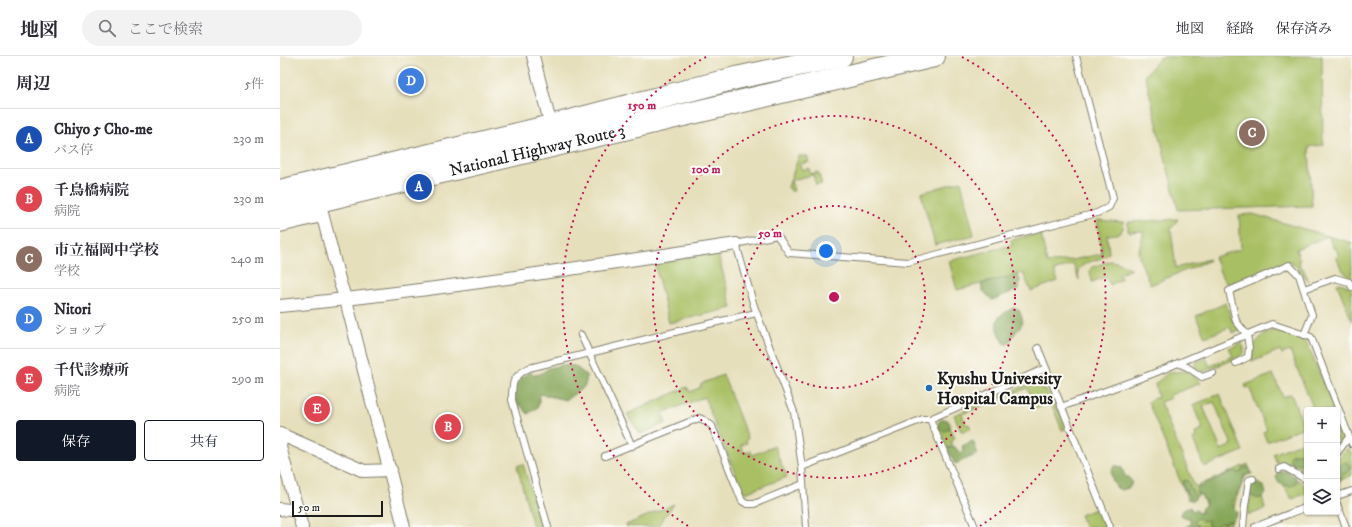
<!DOCTYPE html>
<html lang="ja">
<head>
<meta charset="utf-8">
<style>
  body { margin:0; font-family:"IM FELL DW Pica","Noto Serif JP",serif; background:#f2f2f3; color:#2b2b33 }
  .controls { position:absolute; right:12px; bottom:12px; display:grid; overflow:hidden; border-radius:4px; box-shadow:0 1px 3px #0004 }
  .controls button { width:36px; height:36px; display:grid; place-items:center; padding:0; border:0; border-bottom:1px solid #e1e1e2; background:#fff; color:#2b2b33; font:20px sans-serif }
  .scale { position:absolute; left:12px; bottom:10px; width:91px; box-sizing:border-box; padding-left:4px; border:2px solid #1c1c1c; border-top:0; font-size:11px; line-height:14px; white-space:nowrap; color:#1c1c1c; -webkit-text-stroke:3px #fdfcf7; paint-order:stroke }
  .you { position:absolute; left:546px; top:195px; width:14px; height:14px; margin:-10px; border:3px solid #fff; border-radius:50%; background:#1a73e8; box-shadow:0 0 0 6px #1a73e833 }
  .badge { display:grid; place-items:center; width:26px; height:26px; border-radius:50%; background:#111827; color:#fff; font-size:13px; font-weight:700 }
  .pin { position:absolute; translate:-50% -50%; border:2px solid #fff; box-shadow:0 1px 4px #0006 }
  .list { margin:0; padding:0; list-style:none }
  h2 { display:flex; justify-content:space-between; align-items:center; height:52px; margin:0; padding:0 16px; font-size:17px }
  h2 small { font-size:13px; font-weight:400; color:#7c7c81 }
  .list li { display:grid; grid-template-columns:26px 1fr auto; gap:12px; align-items:center; box-sizing:border-box; height:60px; padding:0 16px; border-top:1px solid #e1e1e2 }
  .list b { display:block; font-size:15px; white-space:nowrap }
  .list p { margin:0; font-size:13px; white-space:nowrap; color:#7c7c81 }
  .list em { font-size:13px; font-style:normal; color:#7c7c81 }
  .actions { display:flex; gap:8px; padding:12px 16px }
  .actions a { flex:1; padding:9px 0; border:1px solid #111827; border-radius:4px; text-align:center; font-size:14px; color:#111827 }
  .actions .main { background:#111827; color:#fff }
  .icon { flex:none; width:22px; height:22px; fill:none; stroke:currentColor; stroke-width:2; stroke-linecap:round; stroke-linejoin:round }
  .map { position:relative; flex:none; width:1072px; height:471px; overflow:hidden }
  header { display:flex; align-items:center; gap:24px; box-sizing:border-box; height:56px; padding:0 20px; background:#fff; border-bottom:1px solid #e1e1e2 }
  header strong { font-size:19px }
  nav { display:flex; gap:22px; margin-inline-start:auto; font-size:14px }
  .search { width:280px; height:36px; background:#f2f2f3; display:flex; align-items:center; gap:10px; box-sizing:border-box; padding:0 14px; border-radius:22px; color:#7c7c81; font-size:15px }
  main { display:flex }
  aside { flex:1; background:#fff }
  .map>svg:first-child { display:block }
  .green { fill:#a9bf63; stroke:#626e40; fill-rule:evenodd }
  .forest { fill:#86a659; stroke:#51613a }
  .lines { fill:none; stroke-linecap:round; stroke-linejoin:round }
  .lane-casing { stroke:#817e6c; stroke-width:8 }
  .street-casing { stroke:#817e6c; stroke-width:14 }
  .highway-casing { stroke:#817e6c; stroke-width:24 }
  .lane { stroke:#fff; stroke-width:6 }
  .street { stroke:#fff; stroke-width:12 }
  .highway { stroke:#fff; stroke-width:22 }
  .ring { fill:none; stroke:#c2185b; stroke-width:2; stroke-dasharray:2 4 }
  .poi-dot { fill:#1f6fb2; stroke:#fdfcf7; stroke-width:1.5 }
  .labels { text-anchor:middle; stroke-width:4; stroke-linejoin:round; paint-order:stroke }
  .street-label { font-size:17px; fill:#1c1c1c; stroke:#fdfcf7 }
  .poi-label { font-size:17px; font-weight:bold; fill:#1c1c1c; stroke:#fdfcf7; text-anchor:start }
  .centre { fill:#c2185b; stroke:#fdfcf7; stroke-width:2 }
  .ring-label { font-size:12px; text-anchor:middle; font-weight:bold; fill:#c2185b; stroke:#fdfcf7; stroke-width:4; stroke-linejoin:round; paint-order:stroke }
</style>
</head>
<body>
<header>
<strong>地図</strong>
<div class="search"><svg class="icon" aria-label="search" viewBox="0 0 24 24"><circle cx="10" cy="10" r="6"/><path d="M15 15l6 6"/></svg>ここで検索</div>
<nav><a>地図</a><a>経路</a><a>保存済み</a></nav>
</header>
<main>
<aside>
<h2>周辺<small>5件</small></h2>
<ul class="list">
<li><span class="badge" style="background:#1a4fb4">A</span><div><b>Chiyo 5 Cho-me</b><p>バス停</p></div><em>230 m</em></li>
<li><span class="badge" style="background:#e0444e">B</span><div><b>千鳥橋病院</b><p>病院</p></div><em>230 m</em></li>
<li><span class="badge" style="background:#8d6e63">C</span><div><b>市立福岡中学校</b><p>学校</p></div><em>240 m</em></li>
<li><span class="badge" style="background:#3f7fe0">D</span><div><b>Nitori</b><p>ショップ</p></div><em>250 m</em></li>
<li><span class="badge" style="background:#e0444e">E</span><div><b>千代診療所</b><p>病院</p></div><em>290 m</em></li>
</ul>
<div class="actions"><a class="main">保存</a><a>共有</a></div>
</aside>
<div class="map">
<svg width="1072" height="471" viewBox="0 0 1072 471">
  <rect width="100%" height="100%" fill="#fdfcf7"/>
  <filter id="ink" filterUnits="userSpaceOnUse"><feTurbulence type="fractalNoise" baseFrequency=".025" numOctaves="2"/><feDisplacementMap in="SourceGraphic" scale="8" xChannelSelector="R" yChannelSelector="G"/><feConvolveMatrix kernelMatrix="1 2 1 2 8 2 1 2 1" color-interpolation-filters="sRGB"/></filter>
  <filter id="wash" filterUnits="userSpaceOnUse"><feTurbulence type="fractalNoise" baseFrequency=".012" numOctaves="4" result="noise"/><feDisplacementMap in="SourceGraphic" scale="16" xChannelSelector="R" yChannelSelector="G"/><feGaussianBlur stdDeviation="0.9" result="paint"/><feColorMatrix in="noise" values="0 0 0 0 0 0 0 0 0 0 0 0 0 0 0 0 0 1.4 0 .05"/><feComposite in="paint" operator="in"/></filter>
  <g filter="url(#wash)">
    <rect width="100%" height="100%" fill="#e6dfbb"/>
    <path class="green" d="M 906,0 L 1042,0 L 1043,89 L 1029,91 L 1032,150 L 898,154 L 865,19 L 881,1 Z
      M 519,100 L 527,100 L 529,106 L 520,108 L 522,114 L 529,112 L 530,118 L 538,116 L 542,128 L 536,129 L 533,119 L 511,124 L 514,135 L 511,135 L 508,131 Z
      M 681,125 L 694,179 L 655,189 L 641,137 Z
      M 973,158 L 1072,187 L 1072,225 L 1061,212 L 1056,201 L 1059,200 L 1055,191 L 1053,192 L 1048,180 L 1016,193 L 1020,204 L 1018,205 L 1021,213 L 1023,212 L 1029,226 L 1015,209 L 1009,205 L 969,223 L 947,228 L 942,221 L 934,201 L 961,193 L 959,159 Z
      M 898,163 L 891,173 L 896,212 L 929,203 L 928,205 L 870,229 L 861,207 L 858,197 L 864,175 L 848,176 L 848,166 Z
      M 817,164 L 844,166 C 843,179 838,178 827,179 L 829,197 C 819,207 808,202 798,214 L 799,224 L 793,208 L 774,215 L 778,225 L 751,235 L 743,217 L 677,234 L 669,205 L 732,189 L 731,184 L 761,177 L 767,207 L 792,204 L 822,198 Z
      M 437,194 L 452,252 L 389,267 L 375,209 Z
      M 830,205 L 837,206 L 852,213 L 839,218 L 841,223 L 830,229 L 826,221 L 812,226 L 810,215 L 812,211 Z
      M 1060,227 L 1068,230 L 1072,234 L 1072,265 L 1057,228 Z
      M 946,247 L 952,264 L 960,274 L 952,277 L 950,271 L 925,281 L 916,260 Z
      M 997,273 L 1026,285 L 1055,354 L 1034,354 L 1010,295 L 1002,298 L 1000,294 L 972,306 L 973,290 L 983,279 Z
      M 961,287 L 964,291 L 964,297 L 960,301 L 922,316 L 915,312 L 915,307 L 926,302 L 930,310 L 953,300 L 949,292 Z
      M 907,315 L 915,320 L 921,327 L 890,339 L 891,342 L 880,346 L 915,431 L 968,408 L 972,418 L 966,419 L 956,443 L 951,467 L 939,471 L 911,471 L 914,470 L 910,461 L 927,453 L 921,438 L 908,444 L 868,346 L 874,342 L 878,342 L 875,328 L 889,316 Z
      M 993,318 L 1003,341 L 1011,338 L 1024,371 L 987,386 L 983,376 L 987,374 L 969,331 L 966,332 L 965,329 Z
      M 443,319 L 468,383 L 466,384 L 467,387 L 461,389 L 464,397 L 470,395 L 472,399 L 494,390 L 507,421 L 465,437 L 460,429 L 424,341 L 382,357 L 386,367 L 360,378 L 347,358 L 407,331 L 410,336 L 421,331 L 420,328 Z
      M 746,329 C 774,329 777,351 786,373 L 782,374 L 771,347 L 755,353 L 747,332 L 723,342 L 721,340 L 721,342 L 682,358 L 686,369 L 689,368 L 691,373 L 685,375 L 681,375 L 674,359 Z
      M 940,338 L 963,395 L 924,411 L 913,383 L 916,381 L 915,377 L 923,374 L 913,349 ZM 934,346 L 952,389 L 941,394 L 923,350 Z
      M 1057,359 L 1061,370 L 1064,382 L 1057,390 Z
      M 664,363 L 675,382 L 672,385 L 671,389 L 675,391 L 667,392 L 659,374 L 659,369 Z
      M 1027,384 L 1027,415 L 1005,405 L 997,407 L 993,398 Z
      M 1069,393 L 1072,398 L 1072,419 L 1057,426 L 1057,404 L 1065,394 Z
      M 243,408 L 262,471 L 253,471 L 237,410 Z
      M 1002,418 C 1012,422 1027,424 1027,437 L 1012,443 L 997,420 Z
      M 979,427 L 985,453 L 967,460 L 969,447 L 976,428 Z
      M 394,448 L 377,471 L 347,471 L 346,469 Z
      M 818,452 L 826,471 L 805,471 L 800,459 Z"/>
    <path class="forest" d="M 738,218 L 740,225 L 739,233 L 712,244 L 703,235 L 701,228 Z
      M 734,252 L 739,254 C 746,269 741,269 733,280 C 731,283 731,286 728,288 L 725,288 C 713,269 712,261 734,252 Z
      M 283,309 L 295,310 L 307,320 L 305,330 L 286,344 L 260,338 L 258,351 L 248,358 L 242,351 L 236,346 C 234,331 236,325 250,316 L 254,319 L 260,318 L 269,312 Z
      M658 369a6 6 0 1 1 12 0a6 6 0 1 1-12 0Z
      M 693,385 L 698,398 L 675,408 L 667,392 L 675,391 L 681,397 L 684,395 L 682,390 Z
      M 1027,392 L 1027,406 L 1019,408 L 1011,407 C 1009,403 1009,401 1012,398 L 1021,398 L 1026,396 Z
      M 1066,406 L 1069,408 L 1070,414 L 1068,416 L 1064,418 L 1061,423 L 1057,423 L 1058,411 L 1062,407 Z
      M 834,410 L 838,410 L 842,412 L 845,420 C 851,422 854,427 849,432 L 841,434 L 837,432 C 833,426 828,417 834,410 Z
      M 966,411 L 969,412 L 970,417 L 968,419 L 964,420 L 962,425 L 962,429 L 959,432 L 959,435 L 952,445 L 953,448 L 953,452 L 957,455 L 957,458 L 952,465 L 948,465 L 944,468 L 941,467 L 935,471 L 929,471 L 928,469 L 928,465 L 927,464 L 923,465 L 918,462 L 914,466 L 919,471 L 906,471 L 911,466 L 908,461 L 905,462 L 900,459 L 901,456 L 908,451 L 911,452 L 912,455 C 916,453 918,455 920,458 L 922,456 L 921,452 L 925,450 L 926,446 L 922,441 L 922,439 L 918,438 L 916,436 L 918,431 L 923,431 L 925,427 L 934,425 L 952,415 L 955,415 L 958,417 L 961,416 L 963,412 Z
      M 1006,415 L 1015,420 L 1017,426 C 1012,432 1007,430 1000,428 L 996,422 L 999,416 Z
      M 904,424 L 908,425 L 910,429 L 910,432 L 912,433 L 913,437 L 916,440 L 914,444 L 910,444 L 909,440 L 906,437 L 906,434 L 904,433 L 902,428 Z
      M 976,426 L 984,431 L 986,437 C 982,445 976,443 970,439 L 971,428 Z"/>
  </g>
  <g filter="url(#ink)">
    <g class="lines">
      <g class="lane-casing">
        <path id="lane" d="M 1024,233 L 1055,222 L 1069,226 L 1072,231
          M 301,279 L 352,390
          M 758,292 L 830,471
          M 898,307 L 907,311 L 922,321 L 933,317
          M 956,307 L 968,301 L 969,292 L 967,279 L 956,265 L 949,235 L 1009,209 L 1019,219 L 1032,259 L 1024,279
          M 781,351 L 872,318 L 992,268 L 1031,281 L 1072,388
          M 1057,397 L 1069,381
          M 325,400 L 419,362 L 424,364 L 432,370 L 462,445 L 467,448 L 474,448 L 523,428
          M 522,411 L 514,356 L 474,250 L 456,188 L 497,179 L 509,197 L 628,206 L 817,157 L 829,151 L 833,142 L 796,0
          M 999,413 L 1004,411 L 1027,424
          M 1057,440 L 1072,435
          M 1057,448 L 1066,471
          M 268,471 L 232,344 C 232,326 232,321 249,312 L 399,275 L 476,257
          M 526,471 L 522,411 L 643,363 L 650,363
          M 695,471 L 650,363 L 766,312
          M 963,471 L 965,449 L 969,424 L 973,423
          M 975,471 L 1027,451"/>
      </g>
      <g class="street-casing">
        <path id="street" d="M 253,0 L 272,74
          M 41,144 L 42,157 L 60,227 L 66,244 L 124,471
          M 0,170 L 37,161 L 36,158 L 33,156 L 27,157
          M 0,250 C 153,235 304,211 456,188
          M 0,378 L 84,415 L 111,414
          M 2,379 L 0,391 L 22,471
          M 0,453 L 18,455"/>
      </g>
      <g class="highway-casing">
        <g id="highway">
          <path d="M 0,135 L 271,70 L 456,22 L 561,0"/>
          <path id="s1" d="M 0,154 L 654,0"/>
        </g>
      </g>
      <use href="#lane" class="lane"/>
      <use href="#street" class="street"/>
      <use href="#highway" class="highway"/>
    </g>
  </g>
  <g class="ring">
    <circle cx="554" cy="241" r="91"/>
    <circle cx="554" cy="241" r="181"/>
    <path d="M408 470A272 272 0 0 1 426 1M682 1A272 272 0 0 1 700 470"/>
  </g>
  <circle class="poi-dot" cx="649" cy="332" r="4"/>
  <g class="labels">
    <g class="street-label">
      <text dy="6" stroke="none"><textPath href="#s1" startOffset="264">National Highway Route 3</textPath></text>
    </g>
    <g class="poi-label">
      <text x="657" y="328">Kyushu University<tspan x="657" dy="20">Hospital Campus</tspan></text>
    </g>
  </g>
  <circle cx="554" cy="241" r="6" class="centre"/>
  <g class="ring-label">
    <text x="362" y="53">150 m</text>
    <text x="426" y="117">100 m</text>
    <text x="490" y="181">50 m</text>
  </g>
</svg>
<div class="controls">
<button>+</button>
<button>−</button>
<button><svg class="icon" aria-label="layers" viewBox="0 0 24 24"><path d="M12 4l9 5-9 5-9-5zM3 14l9 5 9-5"/></svg></button>
</div>
<div class="scale">50 m</div>
<div class="you"></div>
<div class="pin badge" style="left:139px;top:131px;background:#1a4fb4">A</div>
<div class="pin badge" style="left:168px;top:371px;background:#e0444e">B</div>
<div class="pin badge" style="left:972px;top:77px;background:#8d6e63">C</div>
<div class="pin badge" style="left:131px;top:25px;background:#3f7fe0">D</div>
<div class="pin badge" style="left:37px;top:353px;background:#e0444e">E</div>
</div>
</main>
</body>
</html>
